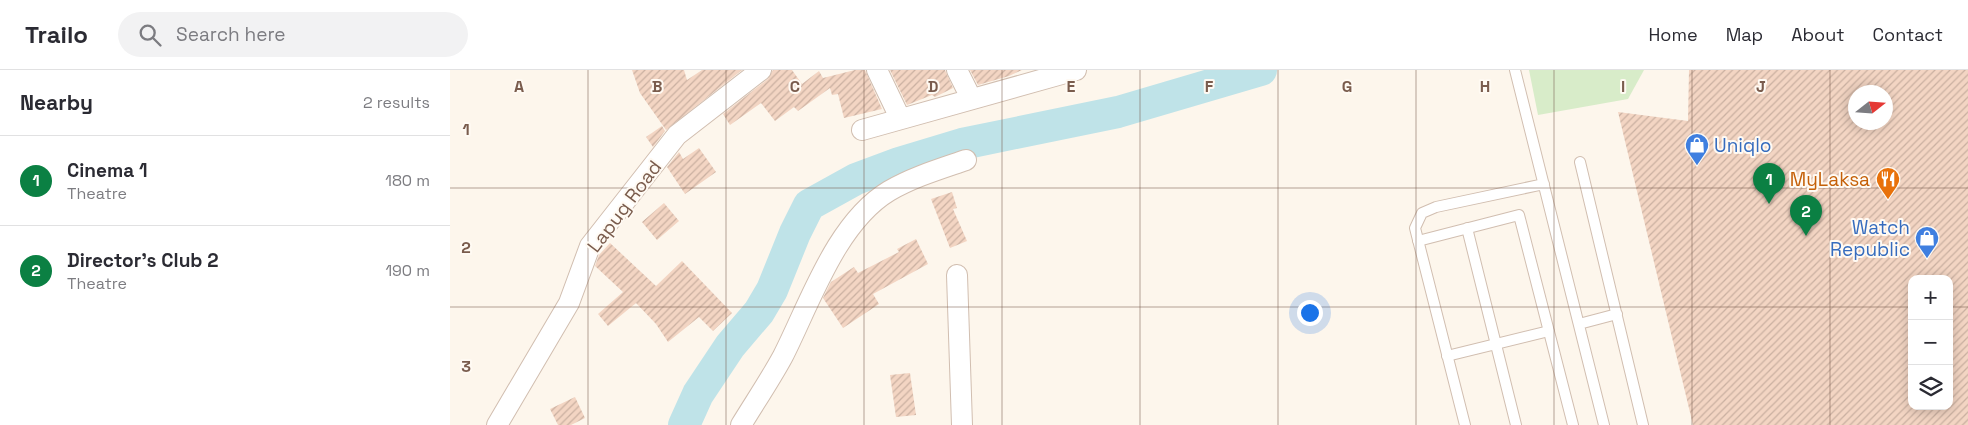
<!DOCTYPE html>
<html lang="en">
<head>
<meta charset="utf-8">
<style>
  body { margin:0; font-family:"Space Grotesk",sans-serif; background:#f2f2f3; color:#2b2b33 }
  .controls { position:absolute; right:15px; bottom:15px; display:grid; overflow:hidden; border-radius:10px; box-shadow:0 2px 12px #0003 }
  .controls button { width:45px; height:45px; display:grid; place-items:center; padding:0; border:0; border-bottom:1px solid #e1e1e2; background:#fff; color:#2b2b33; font:25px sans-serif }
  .compass { position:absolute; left:1398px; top:15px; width:45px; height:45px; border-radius:50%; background:#fff; box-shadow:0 2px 12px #0003; rotate:73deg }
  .you { position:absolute; left:859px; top:242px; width:18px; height:18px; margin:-12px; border:4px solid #fff; border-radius:50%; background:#1a73e8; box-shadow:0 0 0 8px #1a73e833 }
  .badge { display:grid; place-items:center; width:32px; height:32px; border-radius:50%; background:#0b8043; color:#fff; font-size:16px; font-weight:700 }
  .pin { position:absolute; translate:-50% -41px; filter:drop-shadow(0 1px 2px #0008) }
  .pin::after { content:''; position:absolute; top:26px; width:18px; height:15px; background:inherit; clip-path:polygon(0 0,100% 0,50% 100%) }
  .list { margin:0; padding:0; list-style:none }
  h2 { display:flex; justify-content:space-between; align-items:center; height:65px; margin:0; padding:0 20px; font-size:21px }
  h2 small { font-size:16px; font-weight:400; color:#7c7c81 }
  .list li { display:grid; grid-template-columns:32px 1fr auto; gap:15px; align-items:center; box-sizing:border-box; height:90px; padding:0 20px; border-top:1px solid #e1e1e2 }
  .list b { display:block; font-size:19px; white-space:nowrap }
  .list p { margin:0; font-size:16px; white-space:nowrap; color:#7c7c81 }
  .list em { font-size:16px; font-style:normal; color:#7c7c81 }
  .icon { flex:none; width:28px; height:28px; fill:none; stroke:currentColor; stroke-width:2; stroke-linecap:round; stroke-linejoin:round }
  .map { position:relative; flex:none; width:1518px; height:355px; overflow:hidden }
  header { display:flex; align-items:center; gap:30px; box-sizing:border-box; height:70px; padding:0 25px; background:#fff; border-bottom:1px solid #e1e1e2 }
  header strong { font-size:24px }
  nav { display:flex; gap:28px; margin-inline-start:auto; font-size:18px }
  .search { width:350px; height:45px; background:#f2f2f3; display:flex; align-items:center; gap:12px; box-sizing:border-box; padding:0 18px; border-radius:28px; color:#7c7c81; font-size:19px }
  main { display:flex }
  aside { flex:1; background:#fff }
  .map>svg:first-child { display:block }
  .grass { fill:#d8ecc9 }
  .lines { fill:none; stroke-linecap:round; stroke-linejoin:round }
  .river { stroke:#bfe3e8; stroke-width:32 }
  .building { fill:url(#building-hatch); fill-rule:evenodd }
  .lane-casing { stroke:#d1beb0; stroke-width:12 }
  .street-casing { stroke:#d1beb0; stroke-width:22 }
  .lane { stroke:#fff; stroke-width:10 }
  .street { stroke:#fff; stroke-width:20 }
  .grid { fill:none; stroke:#7a5c4d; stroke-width:1; stroke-opacity:0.55 }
  .labels { text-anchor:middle; stroke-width:4; stroke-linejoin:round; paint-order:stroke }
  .shop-label { font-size:19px; fill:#366cbe; stroke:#fffaf3; text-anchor:start }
  .food-label { font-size:19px; fill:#c56008; stroke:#fffaf3; text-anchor:end }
  .street-label { font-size:19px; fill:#7a5c4d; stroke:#fffaf3 }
  .grid-label { font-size:16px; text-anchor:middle; font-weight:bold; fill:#7a5c4d; stroke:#fffaf3; stroke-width:4; stroke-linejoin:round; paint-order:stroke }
</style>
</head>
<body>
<header>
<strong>Trailo</strong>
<div class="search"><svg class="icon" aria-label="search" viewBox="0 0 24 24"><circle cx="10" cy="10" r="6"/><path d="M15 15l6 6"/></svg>Search here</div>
<nav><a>Home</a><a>Map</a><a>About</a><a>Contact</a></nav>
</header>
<main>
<aside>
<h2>Nearby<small>2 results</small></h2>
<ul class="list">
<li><span class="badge">1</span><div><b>Cinema 1</b><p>Theatre</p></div><em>180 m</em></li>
<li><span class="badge">2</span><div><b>Director's Club 2</b><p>Theatre</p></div><em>190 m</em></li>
</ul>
</aside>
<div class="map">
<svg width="1518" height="355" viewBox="0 0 1518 355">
  <defs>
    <pattern id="building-hatch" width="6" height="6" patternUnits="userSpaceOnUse" patternTransform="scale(1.25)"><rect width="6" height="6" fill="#f3d5c3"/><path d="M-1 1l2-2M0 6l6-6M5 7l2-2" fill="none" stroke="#cab0a1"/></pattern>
  </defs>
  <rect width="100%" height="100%" fill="#fdf6ec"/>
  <path class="grass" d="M 1079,0 L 1194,0 L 1178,29 L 1088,45 Z"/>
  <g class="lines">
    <path class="river" d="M 234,355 L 248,324 L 280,276 L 309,242 L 322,220 L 345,163 L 359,135 L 406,109 L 449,93 L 512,74 L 668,42 L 811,0"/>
  </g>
  <path class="building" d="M 182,0 L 234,0 L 237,10 L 252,0 L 292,0 L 216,60 L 190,23 Z
    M 323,0 L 342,0 L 352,14 L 369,1 L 373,8 L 405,0 L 415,0 L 432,39 L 394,48 L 388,24 L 382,25 L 380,18 L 348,41 L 344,37 L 325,51 L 311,33 L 280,55 L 273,44 L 318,9 Z
    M 440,0 L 495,0 L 503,18 L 485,27 L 482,25 L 457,35 Z
    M 520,0 L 572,0 L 559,6 L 528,15 Z
    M 1239,0 L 1518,0 L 1518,355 L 1243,355 L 1168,42 L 1238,51 ZM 1406,22 L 1436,22 L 1436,52 L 1406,52 ZM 1462,209 L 1499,209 L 1499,336 L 1462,336 Z
    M 212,56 L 215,61 L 203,77 L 196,67 Z
    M 249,78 L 266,102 L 235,124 L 217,97 L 229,82 L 233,89 Z
    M 502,122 L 507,138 L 503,139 L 517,171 L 500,178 L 481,129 Z
    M 214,133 L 229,151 L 207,170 L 192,152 Z
    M 466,169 L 478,194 L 423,224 L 429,234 L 393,258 L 373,228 L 381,212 L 404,197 L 408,203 L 449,182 L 447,179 Z
    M 160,173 L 206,216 L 232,191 L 282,243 L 263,261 L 249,247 L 218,272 L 206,254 L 186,233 L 158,256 L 148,244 L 173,222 L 145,196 L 149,185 Z
    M 460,303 L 466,345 L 446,347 L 440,305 Z
    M 125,327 L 135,348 L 121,355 L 108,355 L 100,339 Z"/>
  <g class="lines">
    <g class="lane-casing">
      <path id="lane" d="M 1065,0 L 1154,355
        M 1130,92 L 1193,355
        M 1017,158 L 1066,355
        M 968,171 L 1069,145 L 1123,355
        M 1129,254 L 1167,244
        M 997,286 L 1099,261
        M 1015,355 L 965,158 L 972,143 L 986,137 L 1094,114"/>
    </g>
    <g class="street-casing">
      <path id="street" d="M 427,0 L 450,48
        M 507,0 L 521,28
        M 412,60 L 626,0
        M 507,205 L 512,355
        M 47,355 L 119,233 L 140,176 L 227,65 L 311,0
        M 291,355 C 305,332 320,310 333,286 C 360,233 386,153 439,121 C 463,107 490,99 516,90"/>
    </g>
    <use href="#lane" class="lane"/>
    <use href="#street" class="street"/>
  </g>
  <path class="grid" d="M 138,0 L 138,355M 276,0 L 276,355M 414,0 L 414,355M 552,0 L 552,355M 690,0 L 690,355M 828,0 L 828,355M 966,0 L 966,355M 1104,0 L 1104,355M 1242,0 L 1242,355M 1380,0 L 1380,355M 0,118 L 1518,118M 0,237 L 1462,237M 1499,237 L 1518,237"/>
  <defs>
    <g id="shop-pin" transform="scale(1.25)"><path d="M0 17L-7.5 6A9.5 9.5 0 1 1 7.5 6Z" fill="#3f7fe0" stroke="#fffaf3"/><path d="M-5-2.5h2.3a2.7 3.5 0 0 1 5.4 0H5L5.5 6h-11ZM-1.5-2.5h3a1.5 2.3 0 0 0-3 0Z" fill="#fff"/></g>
    <g id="restaurant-pin" transform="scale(1.25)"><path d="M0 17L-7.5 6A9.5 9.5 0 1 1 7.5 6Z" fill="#e8710a" stroke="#fffaf3"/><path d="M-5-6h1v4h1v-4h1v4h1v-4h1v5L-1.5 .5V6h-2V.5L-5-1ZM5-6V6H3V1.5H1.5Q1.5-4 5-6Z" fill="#fff"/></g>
  </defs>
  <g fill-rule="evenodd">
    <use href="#shop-pin" x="1247" y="75"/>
    <use href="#restaurant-pin" x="1438" y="109"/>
    <use href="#shop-pin" x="1477" y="168"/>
  </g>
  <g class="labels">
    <g class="shop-label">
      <text x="1264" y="82">Uniqlo</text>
      <text x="1460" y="164" text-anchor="end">Watch<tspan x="1460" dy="22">Republic</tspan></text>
    </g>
    <g class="food-label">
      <text x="1420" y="116">MyLaksa</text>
    </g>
    <g class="street-label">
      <text transform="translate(174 136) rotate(-53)" y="7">Lapug Road</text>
    </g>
  </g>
  <g class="grid-label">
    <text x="69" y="22">A</text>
    <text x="207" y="22">B</text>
    <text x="345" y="22">C</text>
    <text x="483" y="22">D</text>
    <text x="621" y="22">E</text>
    <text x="759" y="22">F</text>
    <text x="897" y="22">G</text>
    <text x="1035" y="22">H</text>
    <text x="1173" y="22">I</text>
    <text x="1311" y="22">J</text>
    <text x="16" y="65">1</text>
    <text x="16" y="183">2</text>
    <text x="16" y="302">3</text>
  </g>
</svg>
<div class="controls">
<button>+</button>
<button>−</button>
<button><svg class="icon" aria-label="layers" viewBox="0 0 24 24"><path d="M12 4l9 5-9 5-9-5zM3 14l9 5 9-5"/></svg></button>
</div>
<svg class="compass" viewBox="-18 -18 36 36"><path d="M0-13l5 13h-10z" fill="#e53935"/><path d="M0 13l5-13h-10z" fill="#7c7c81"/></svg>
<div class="you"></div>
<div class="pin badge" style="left:1319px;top:134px">1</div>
<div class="pin badge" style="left:1356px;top:166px">2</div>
</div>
</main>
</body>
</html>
